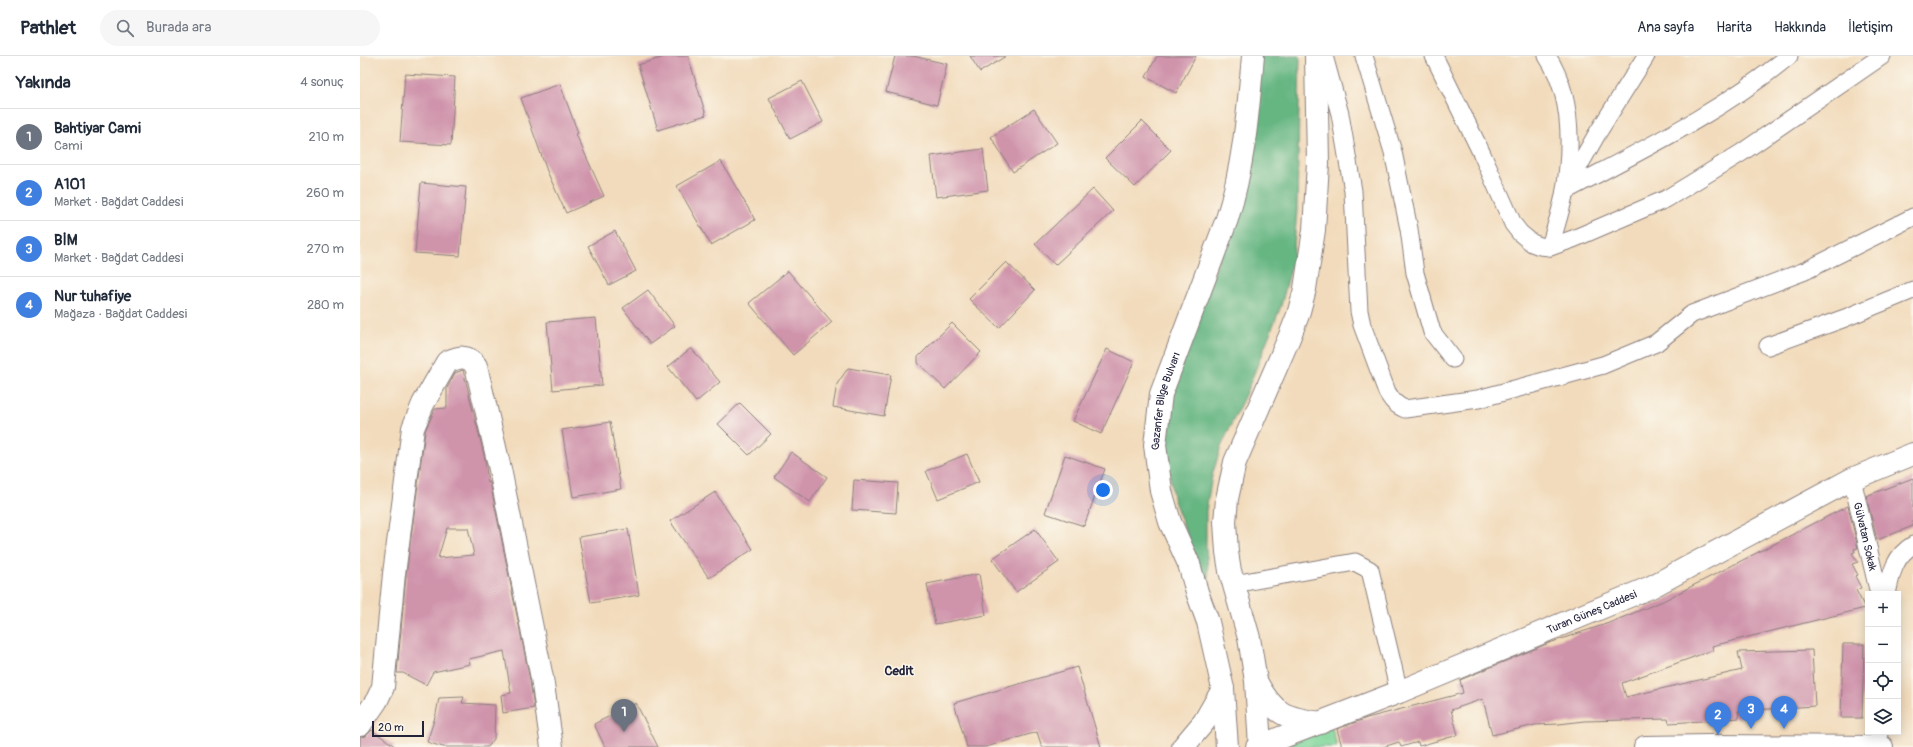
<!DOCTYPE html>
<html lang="tr">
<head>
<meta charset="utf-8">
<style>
  body { margin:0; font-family:Pangolin,sans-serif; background:#f6f6f7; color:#1f2937 }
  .controls { position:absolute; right:12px; bottom:12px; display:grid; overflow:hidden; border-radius:0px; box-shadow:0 2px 10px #0003 }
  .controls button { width:36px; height:36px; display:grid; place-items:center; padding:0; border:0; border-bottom:1px solid #e0e1e3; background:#fff; color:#1f2937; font:20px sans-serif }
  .scale { position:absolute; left:12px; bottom:10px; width:52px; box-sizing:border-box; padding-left:4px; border:2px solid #22223b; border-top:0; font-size:11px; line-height:14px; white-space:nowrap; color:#22223b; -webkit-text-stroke:3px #fbf7ec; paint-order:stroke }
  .you { position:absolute; left:743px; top:434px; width:14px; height:14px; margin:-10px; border:3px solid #fff; border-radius:50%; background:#1a73e8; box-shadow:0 0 0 6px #1a73e833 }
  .badge { display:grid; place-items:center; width:26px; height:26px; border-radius:50%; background:#1a73e8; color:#fff; font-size:13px; font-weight:700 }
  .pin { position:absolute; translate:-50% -33px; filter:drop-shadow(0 1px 2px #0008) }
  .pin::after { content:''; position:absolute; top:21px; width:14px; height:12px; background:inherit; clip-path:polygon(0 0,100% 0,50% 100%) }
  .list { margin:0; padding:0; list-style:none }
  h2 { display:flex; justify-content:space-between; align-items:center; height:52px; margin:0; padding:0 16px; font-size:17px }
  h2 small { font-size:13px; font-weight:400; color:#747a83 }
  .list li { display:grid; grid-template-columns:26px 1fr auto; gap:12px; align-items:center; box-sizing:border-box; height:56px; padding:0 16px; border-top:1px solid #e0e1e3 }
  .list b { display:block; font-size:15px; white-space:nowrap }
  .list p { margin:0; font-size:13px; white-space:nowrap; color:#747a83 }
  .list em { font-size:13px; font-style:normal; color:#747a83 }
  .icon { flex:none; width:22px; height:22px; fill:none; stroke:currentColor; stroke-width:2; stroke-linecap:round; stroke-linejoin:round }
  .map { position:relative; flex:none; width:1553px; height:691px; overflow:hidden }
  header { display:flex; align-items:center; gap:24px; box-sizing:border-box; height:56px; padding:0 20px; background:#fff; border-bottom:1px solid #e0e1e3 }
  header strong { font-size:19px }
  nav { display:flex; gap:22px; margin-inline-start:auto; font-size:14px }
  .search { width:280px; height:36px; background:#f6f6f7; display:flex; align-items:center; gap:10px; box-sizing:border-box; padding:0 14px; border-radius:22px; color:#747a83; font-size:15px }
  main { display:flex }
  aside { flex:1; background:#fff }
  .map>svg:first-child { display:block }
  .green { fill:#7ed59a; stroke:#507c6a }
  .forest { fill:#66b682; stroke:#446c5e }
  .building { fill:#cf93aa; fill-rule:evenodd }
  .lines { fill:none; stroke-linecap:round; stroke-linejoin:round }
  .minor-casing { stroke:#8a7e7c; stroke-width:19 }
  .secondary-casing { stroke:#8a7e7c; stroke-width:24 }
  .primary-casing { stroke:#8a7e7c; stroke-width:24 }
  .minor { stroke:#fff; stroke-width:17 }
  .secondary { stroke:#fff; stroke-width:22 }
  .primary { stroke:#fff; stroke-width:22 }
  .labels { text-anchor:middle; stroke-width:3; stroke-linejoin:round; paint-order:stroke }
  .street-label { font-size:11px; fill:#22223b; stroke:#fbf7ec }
  .quarter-label { font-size:13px; font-weight:bold; fill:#22223b; stroke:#fbf7ec }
</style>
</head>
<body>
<header>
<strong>Pathlet</strong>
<div class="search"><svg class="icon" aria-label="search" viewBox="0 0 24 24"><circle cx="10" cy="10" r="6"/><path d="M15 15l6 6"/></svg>Burada ara</div>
<nav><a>Ana sayfa</a><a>Harita</a><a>Hakkında</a><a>İletişim</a></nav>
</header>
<main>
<aside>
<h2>Yakında<small>4 sonuç</small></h2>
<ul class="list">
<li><span class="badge" style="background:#6b7280">1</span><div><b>Bahtiyar Cami</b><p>Cami</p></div><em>210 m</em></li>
<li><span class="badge" style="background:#3f7fe0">2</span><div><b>A101</b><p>Market · Bağdat Caddesi</p></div><em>260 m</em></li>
<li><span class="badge" style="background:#3f7fe0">3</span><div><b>BİM</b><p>Market · Bağdat Caddesi</p></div><em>270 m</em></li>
<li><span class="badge" style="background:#3f7fe0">4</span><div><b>Nur tuhafiye</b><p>Mağaza · Bağdat Caddesi</p></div><em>280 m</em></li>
</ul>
</aside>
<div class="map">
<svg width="1553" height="691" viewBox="0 0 1553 691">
  <rect width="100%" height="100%" fill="#fbf7ec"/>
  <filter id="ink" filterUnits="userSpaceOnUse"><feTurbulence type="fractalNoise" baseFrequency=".025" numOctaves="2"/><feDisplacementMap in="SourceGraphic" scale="8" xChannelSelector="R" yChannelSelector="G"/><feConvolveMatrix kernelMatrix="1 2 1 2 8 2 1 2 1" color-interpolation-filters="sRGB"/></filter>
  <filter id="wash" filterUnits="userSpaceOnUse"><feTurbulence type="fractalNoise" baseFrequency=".012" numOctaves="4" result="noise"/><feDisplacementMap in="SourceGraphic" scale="16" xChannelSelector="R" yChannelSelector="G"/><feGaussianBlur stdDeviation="0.9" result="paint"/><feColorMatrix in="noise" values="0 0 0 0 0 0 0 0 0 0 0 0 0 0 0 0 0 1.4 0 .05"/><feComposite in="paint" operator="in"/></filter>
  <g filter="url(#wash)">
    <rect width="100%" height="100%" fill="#f2dbbc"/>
    <path class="green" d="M 972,672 L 977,691 L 921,691 Z"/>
    <path class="forest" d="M 897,0 L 940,0 L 937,154 L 933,204 L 921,250 L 889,330 L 861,391 L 852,420 L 846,455 L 846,492 L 849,522 L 841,517 L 813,442 L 806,388 L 808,348 L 880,143 Z"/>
    <g id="blocks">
      <path class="building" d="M 307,0 L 328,0 L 346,59 L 298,74 L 278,9 Z
        M 535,0 L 553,0 L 587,8 L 577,49 L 526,36 Z
        M 610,0 L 646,0 L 620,16 Z
        M 797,0 L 836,0 L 816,37 L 786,21 Z
        M 45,18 L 95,21 L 91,89 L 40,86 Z
        M 442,25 L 463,66 L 430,83 L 409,42 Z
        M 200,28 L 218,77 L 216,78 L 244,140 L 206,157 L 187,115 L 161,42 Z
        M 674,53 L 697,87 L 653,116 L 631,81 Z
        M 782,65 L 811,94 L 775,131 L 745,102 Z
        M 623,93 L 628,134 L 576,141 L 571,100 Z
        M 361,105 L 395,164 L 351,189 L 317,130 Z
        M 61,127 L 106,131 L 100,200 L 55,197 Z
        M 733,133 L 753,155 L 695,209 L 675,188 Z
        M 255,175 L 276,215 L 249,229 L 228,190 Z
        M 646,206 L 675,234 L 639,272 L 609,243 Z
        M 428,215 L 472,266 L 433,299 L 389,247 Z
        M 288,234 L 315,270 L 290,288 L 263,252 Z
        M 236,262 L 242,329 L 193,334 L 187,266 Z
        M 592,267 L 621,296 L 585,333 L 558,307 L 558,301 Z
        M 331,292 L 360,326 L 336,346 L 308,311 Z
        M 747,293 L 774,306 L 741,378 L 713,365 Z
        M 488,312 L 531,319 L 524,360 L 473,351 L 477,328 Z
        M 103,314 L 125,403 L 128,427 L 130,426 L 170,624 L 174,652 L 143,657 L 141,639 L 151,637 L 144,595 L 109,603 L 110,608 L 73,616 L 66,629 L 43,617 L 37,617 L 46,519 L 65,375 L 75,353 L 87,352 L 87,332 L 95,317 ZM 87,472 L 108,472 L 114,499 L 78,502 Z
        M 380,347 L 411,378 L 389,399 L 358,368 Z
        M 250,366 L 261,433 L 213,441 L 202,374 Z
        M 431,396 L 467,421 L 450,446 L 414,421 Z
        M 607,398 L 619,426 L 578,443 L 566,415 Z
        M 705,399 L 745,413 L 724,470 L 685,457 Z
        M 1553,422 L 1553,470 L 1517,484 L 1506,440 Z
        M 494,424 L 538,427 L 536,457 L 492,454 Z
        M 355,436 L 393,493 L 349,522 L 310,465 Z
        M 1488,450 L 1498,492 L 1494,493 L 1495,496 L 1492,497 L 1498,506 L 1492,508 L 1498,519 L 1495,520 L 1501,532 L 1496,534 L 1505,552 L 1352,590 L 1353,594 L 1262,627 L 1266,641 L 1382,614 L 1378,596 L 1452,594 L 1455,650 L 1378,655 L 1379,662 L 1342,665 L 1309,667 L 1308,663 L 1224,665 L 1199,668 L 1175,669 L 1132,679 L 1123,643 L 1091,654 L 1098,679 L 1059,690 L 1058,686 L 1041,691 L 1039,686 L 1023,691 L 982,691 L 977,673 L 1007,662 L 1103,637 L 1100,624 L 1189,587 L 1249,567 L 1303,545 Z
        M 268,473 L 279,539 L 231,547 L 219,481 Z
        M 675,473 L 699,506 L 656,536 L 632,503 Z
        M 619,518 L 626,559 L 575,568 L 567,528 Z
        M 1483,588 L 1504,588 L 1502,662 L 1481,662 Z
        M 717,611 L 741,691 L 682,691 L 677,676 L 626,691 L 607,691 L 594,647 Z
        M 104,641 L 102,647 L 135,649 L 134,683 L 128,691 L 83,691 L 67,686 L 76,658 L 79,642 Z
        M 276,647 L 298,691 L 245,691 L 234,668 Z
        M 12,674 L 36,691 L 0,691 L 0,681 L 6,680 Z"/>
    </g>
  </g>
  <g filter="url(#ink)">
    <use href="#blocks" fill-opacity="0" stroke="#8a7e7c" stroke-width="1"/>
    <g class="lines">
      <g class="minor-casing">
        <g id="minor">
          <path d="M 964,0 L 980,58 L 993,135 L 999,255 L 1002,269 L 1027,336 C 1032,344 1035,349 1045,353 L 1118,343 L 1243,309 L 1296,287 L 1332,258 L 1445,215 L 1553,161"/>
          <path d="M 1004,0 L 1033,96 L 1049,173 L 1055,217 L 1072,276 L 1093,303"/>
          <path d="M 1074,0 L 1122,98 L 1153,168 L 1160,177 L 1172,187 L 1180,190 L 1190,191 L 1213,183 L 1306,143 L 1381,97 L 1522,0"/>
          <path d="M 1187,0 C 1212,38 1212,90 1205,134 C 1202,153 1195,172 1190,191"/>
          <path d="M 1207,131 L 1237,78 L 1286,0"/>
          <path d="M 1205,135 C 1282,94 1361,56 1429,0"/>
          <path d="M 1408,290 L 1485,262 L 1553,234"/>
          <path id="s1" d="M 1492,423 L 1519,538"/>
          <path d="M 874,528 L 995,506 L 1010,514 L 1039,636"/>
          <path d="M 1527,538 C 1531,519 1534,500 1553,489"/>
          <path d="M 1518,691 L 1519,676"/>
        </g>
      </g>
      <g class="secondary-casing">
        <path id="secondary" d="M 0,669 L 17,644 L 23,631 L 34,518 L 53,372 L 63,348 L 87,306 C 99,301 108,298 116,310 L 140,413 L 182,622 L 192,691"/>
      </g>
      <g class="primary-casing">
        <g id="primary">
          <path d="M 897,627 C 914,659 926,662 960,667"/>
          <path d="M 823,691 L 844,666 L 863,633"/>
          <path id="s2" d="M 867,691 L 863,633 L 848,566 L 837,536 L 829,508 L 810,466 L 801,435 L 795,389 L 801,338 L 867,163 C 884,109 888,56 893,0"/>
          <path id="s3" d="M 897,691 L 1039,636 L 1291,531 L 1492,423 L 1553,398"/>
          <path d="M 900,691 L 896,625 L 889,582 L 870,515 L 867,496 L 865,466 L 867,443 L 875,406 L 929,282 L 938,259 L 945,233 L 954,174 L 958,107 L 956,0"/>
          <path d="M 1285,691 L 1350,690 L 1522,691"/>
        </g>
      </g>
      <use href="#minor" class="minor"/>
      <use href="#secondary" class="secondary"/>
      <use href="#primary" class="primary"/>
    </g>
  </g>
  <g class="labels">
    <g class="street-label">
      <text dy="4" stroke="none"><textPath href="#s2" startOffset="358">Gazanfer Bilge Bulvarı</textPath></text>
      <text dy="4" stroke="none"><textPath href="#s1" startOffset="59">Gülvatan Sokak</textPath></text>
      <text dy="4" stroke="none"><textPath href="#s3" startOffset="361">Turan Güneş Caddesi</textPath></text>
    </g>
    <g class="quarter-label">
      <text x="539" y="619">Cedit</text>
    </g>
  </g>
</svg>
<div class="controls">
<button>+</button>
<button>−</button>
<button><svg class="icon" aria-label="locate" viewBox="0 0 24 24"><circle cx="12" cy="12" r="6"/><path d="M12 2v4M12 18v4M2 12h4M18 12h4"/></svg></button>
<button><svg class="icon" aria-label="layers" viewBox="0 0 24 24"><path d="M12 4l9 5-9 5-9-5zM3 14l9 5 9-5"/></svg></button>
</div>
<div class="scale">20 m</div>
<div class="you"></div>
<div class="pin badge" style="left:264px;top:676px;background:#6b7280">1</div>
<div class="pin badge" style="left:1358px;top:679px;background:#3f7fe0">2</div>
<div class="pin badge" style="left:1391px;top:673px;background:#3f7fe0">3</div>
<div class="pin badge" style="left:1424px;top:673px;background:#3f7fe0">4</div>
</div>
</main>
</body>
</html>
